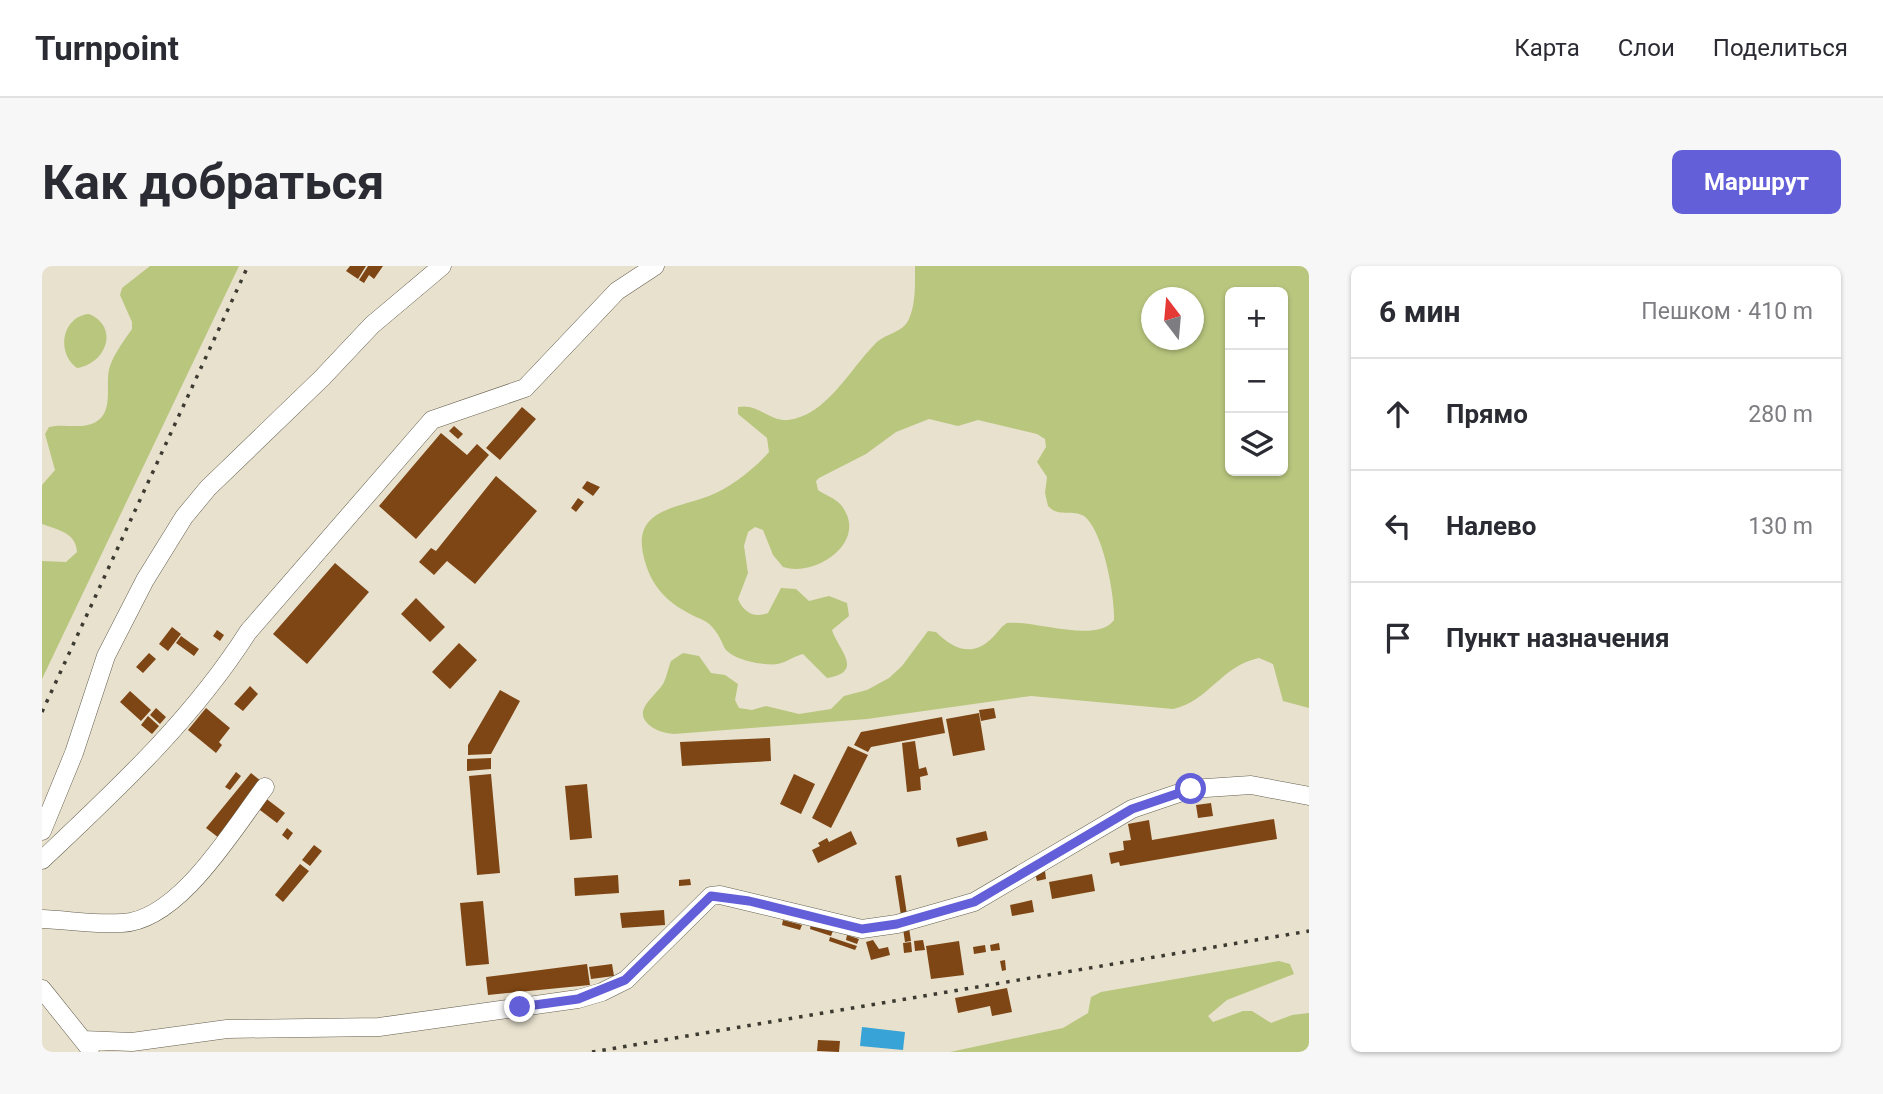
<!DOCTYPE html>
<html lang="ru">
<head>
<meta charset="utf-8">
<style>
  body { margin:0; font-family:Roboto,sans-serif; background:#f7f7f7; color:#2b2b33 }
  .controls { position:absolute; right:21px; top:21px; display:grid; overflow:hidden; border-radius:10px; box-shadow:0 2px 5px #0004 }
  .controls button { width:63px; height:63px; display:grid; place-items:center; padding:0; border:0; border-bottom:2px solid #e1e1e2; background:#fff; color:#2b2b33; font:35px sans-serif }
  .compass { position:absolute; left:1099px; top:21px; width:63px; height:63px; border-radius:50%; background:#fff; box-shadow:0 2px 5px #0004; rotate:344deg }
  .stop { position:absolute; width:21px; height:21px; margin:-16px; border:5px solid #635fd8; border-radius:50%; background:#fff }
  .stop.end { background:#635fd8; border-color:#fff; box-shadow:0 2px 7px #0008 }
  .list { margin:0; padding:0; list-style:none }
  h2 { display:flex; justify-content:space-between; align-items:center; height:91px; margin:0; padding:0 28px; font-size:30px }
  h2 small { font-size:23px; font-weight:400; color:#7c7c81 }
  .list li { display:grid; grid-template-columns:46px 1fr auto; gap:21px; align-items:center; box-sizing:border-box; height:112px; padding:0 28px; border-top:2px solid #e1e1e2 }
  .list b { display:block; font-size:26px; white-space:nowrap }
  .list em { font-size:23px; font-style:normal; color:#7c7c81 }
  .icon { flex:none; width:38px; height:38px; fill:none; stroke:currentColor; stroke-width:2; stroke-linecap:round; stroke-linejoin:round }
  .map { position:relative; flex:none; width:1267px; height:786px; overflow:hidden; border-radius:10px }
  header { display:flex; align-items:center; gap:42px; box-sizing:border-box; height:98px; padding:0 35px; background:#fff; border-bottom:2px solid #e1e1e2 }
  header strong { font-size:33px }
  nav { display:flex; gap:38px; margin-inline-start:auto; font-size:24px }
  .intro { display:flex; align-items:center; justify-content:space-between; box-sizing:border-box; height:168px; padding:0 42px }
  h1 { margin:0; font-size:49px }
  .button { padding:18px 32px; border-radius:10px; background:#635fd8; color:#fff; font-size:24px; font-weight:700 }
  main { display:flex; gap:42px; padding:0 42px }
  aside { flex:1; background:#fff; border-radius:10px; box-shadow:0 2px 5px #0004 }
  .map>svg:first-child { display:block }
  .green { fill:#b9c67e; fill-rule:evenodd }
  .water { fill:#37a3d7 }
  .building { fill:#7e4614 }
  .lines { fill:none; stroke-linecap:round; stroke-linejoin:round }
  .minor-casing { stroke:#655f4f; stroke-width:19 }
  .minor { stroke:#fff; stroke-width:18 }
  .rail { stroke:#3d3a32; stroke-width:3.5; stroke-dasharray:3.5 7; stroke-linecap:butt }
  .route { stroke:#635fd8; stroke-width:9 }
</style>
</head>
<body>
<header>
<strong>Turnpoint</strong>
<nav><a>Карта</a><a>Слои</a><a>Поделиться</a></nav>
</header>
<div class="intro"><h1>Как добраться</h1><a class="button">Маршрут</a></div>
<main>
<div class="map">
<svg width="1267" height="786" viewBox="0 0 1267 786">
  <rect width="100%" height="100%" fill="#e8e1ce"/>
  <path class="green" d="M 108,0 L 197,0 L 0,413 L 0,295 L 24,296 L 35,286 C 34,266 15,264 0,258 L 0,219 L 13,204 L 3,168 L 7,161 C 22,157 40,164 54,156 C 73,145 62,116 68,100 C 72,88 83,73 90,63 L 90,56 L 78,29 L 80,22 Z
    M 873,0 L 1267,0 L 1267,442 L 1241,435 L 1231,398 L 1217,392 C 1180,399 1166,436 1131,443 L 989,430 L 825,453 L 632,468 C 622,467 614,465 606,458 C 590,443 616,429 622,416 C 625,410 626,402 629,395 L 641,387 L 657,390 L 669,407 L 683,409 L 696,418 L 693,434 L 697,442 L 710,444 L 724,440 L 757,448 L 789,443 L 802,430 L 825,424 L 847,412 L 860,400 L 886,365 L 894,366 C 910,382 929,392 949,373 C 955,368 958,361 965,357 C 992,354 1055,378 1072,354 C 1073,330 1061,264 1042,250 C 1030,243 1017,252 1006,240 L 1003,227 L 1005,211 L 995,196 L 1004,181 L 1003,173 L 995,168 L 936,154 L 916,160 L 887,153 L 854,166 L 824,188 L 777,212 L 774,215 L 776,224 C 784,230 792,231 799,239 C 828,275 774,312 741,301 L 731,289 L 721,264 L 713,261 L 706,266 L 702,280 L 706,307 L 696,333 C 702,347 712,352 726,347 L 739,322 L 754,323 L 767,335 L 787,330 L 805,337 L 807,350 L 790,364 C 795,382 824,406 785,412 L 761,388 C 752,390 745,396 736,398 C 722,400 689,394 682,381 C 677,369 671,358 659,353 C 633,342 613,327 604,299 C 586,244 629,244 667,230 C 689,221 711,204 727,186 L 725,172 L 696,148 L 696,141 C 717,137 727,156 746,154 C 784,150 808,103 833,78 C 843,67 860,68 867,53 C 874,37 873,17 873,0 ZM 1188,26 L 1241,26 L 1241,205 L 1188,205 ZM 1110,32 L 1152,32 L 1152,74 L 1110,74 Z
    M 47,48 C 78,61 64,98 35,102 C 13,86 21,50 47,48 Z
    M 1237,695 L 1248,698 L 1252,708 L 1185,734 L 1166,750 L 1171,756 L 1201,745 L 1210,745 L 1229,757 L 1250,749 L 1267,747 L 1267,786 L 908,786 L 1021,762 L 1046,747 L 1049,731 L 1059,726 Z"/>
  <path class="water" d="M 820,761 L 863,766 L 861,784 L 818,780 Z"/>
  <path class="building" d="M 308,0 L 324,0 L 316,13 L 304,5 Z
    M 326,0 L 341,0 L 332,13 L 327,9 L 322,17 L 317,14 Z
    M 480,141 L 494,153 L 458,194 L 444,182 Z
    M 412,160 L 421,168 L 416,173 L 407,165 Z
    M 399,167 L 425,189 L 435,178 L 447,189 L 374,273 L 337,240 Z
    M 454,210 L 495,245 L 433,318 L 405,295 L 392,309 L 377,296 L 389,282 L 394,285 Z
    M 545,215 L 558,221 L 551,230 L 540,222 Z
    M 536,232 L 542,236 L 534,246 L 529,242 Z
    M 293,297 L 327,326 L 265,398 L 231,368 Z
    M 374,332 L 403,361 L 388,376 L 359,348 Z
    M 130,361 L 139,368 L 126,385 L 117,378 Z
    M 175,364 L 182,369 L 178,375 L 171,370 Z
    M 139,370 L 157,383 L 152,390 L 134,377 Z
    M 417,377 L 435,394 L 408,423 L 390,406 Z
    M 107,387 L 114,393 L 101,407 L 94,401 Z
    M 208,420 L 216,428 L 201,445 L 192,438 Z
    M 458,424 L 478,435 L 449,488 L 426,489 L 426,479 Z
    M 88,425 L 109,444 L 99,455 L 78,436 Z
    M 114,442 L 124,451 L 118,458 L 108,449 Z
    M 164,442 L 188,462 L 177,476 L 180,479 L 174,487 L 146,464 Z
    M 952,442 L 954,452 L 939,455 L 937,444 Z
    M 937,447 L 943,484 L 911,490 L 904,453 Z
    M 106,450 L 117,460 L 110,468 L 99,459 Z
    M 900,451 L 903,467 L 829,481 L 826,486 L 812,479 L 819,466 Z
    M 728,472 L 729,495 L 640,500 L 638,476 Z
    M 873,475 L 877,503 L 884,501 L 886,509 L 878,511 L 879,524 L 865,526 L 860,477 Z
    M 806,480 L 826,489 L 789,562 L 770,552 Z
    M 449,492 L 449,503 L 425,505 L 425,493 Z
    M 194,506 L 199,510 L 188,524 L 183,521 Z
    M 209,507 L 219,515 L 177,572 L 164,562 Z
    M 449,508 L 458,607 L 435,609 L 427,510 Z
    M 752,508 L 773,518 L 759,548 L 738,538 Z
    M 545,518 L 550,572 L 528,574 L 523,520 Z
    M 222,531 L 243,547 L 235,557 L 214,541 Z
    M 1169,537 L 1171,550 L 1156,552 L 1154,539 Z
    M 1232,553 L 1235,573 L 1078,600 L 1077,596 L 1069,598 L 1067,587 L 1082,584 L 1081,575 L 1089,574 L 1086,558 L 1107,554 L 1110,574 Z
    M 245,562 L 251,567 L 246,574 L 240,569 Z
    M 809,565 L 815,578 L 776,597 L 770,584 L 778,580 L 776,577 L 785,572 L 787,576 Z
    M 944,565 L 946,574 L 916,581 L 914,572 Z
    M 272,579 L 280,585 L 268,600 L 260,594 Z
    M 258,598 L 267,605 L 241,636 L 233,629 Z
    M 1003,605 L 1004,613 L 995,615 L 993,607 Z
    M 1050,608 L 1053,625 L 1010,633 L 1007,616 Z
    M 576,609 L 577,627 L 533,630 L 532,612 Z
    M 859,609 L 869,675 L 863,676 L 853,610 Z
    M 648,613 L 649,619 L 637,620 L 637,614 Z
    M 990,634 L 992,646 L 970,650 L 968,639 Z
    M 441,635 L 447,698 L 424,700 L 418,637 Z
    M 622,644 L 623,659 L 580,662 L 578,647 Z
    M 741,654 L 760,659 L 758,664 L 740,659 Z
    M 769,658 L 791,665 L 789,670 L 768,663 Z
    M 805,669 L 817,673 L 815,678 L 804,674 Z
    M 788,671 L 815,680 L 813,684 L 787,675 Z
    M 831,674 L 837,683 L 846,681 L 848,689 L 829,694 L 824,676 Z
    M 881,674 L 883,684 L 873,685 L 872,675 Z
    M 917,675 L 922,709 L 889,713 L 884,680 Z
    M 869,676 L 870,686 L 862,687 L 861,677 Z
    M 957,677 L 958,684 L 949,685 L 948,679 Z
    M 943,679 L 944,686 L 932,688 L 931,681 Z
    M 963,694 L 964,704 L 960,705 L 958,695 Z
    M 545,698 L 548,719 L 446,729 L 444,711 Z
    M 570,698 L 572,710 L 549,713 L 547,701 Z
    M 965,722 L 970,746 L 950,750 L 948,740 L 916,747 L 913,732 Z
    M 776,774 L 798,775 L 797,786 L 775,785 Z"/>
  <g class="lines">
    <g class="minor-casing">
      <path id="minor" d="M 0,565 L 32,487 L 64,390 L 103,314 L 142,251 L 166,222 L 280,112 L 330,59 L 400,0
        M 0,594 C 75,523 150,454 206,366 L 390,154 L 483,122 L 575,25 L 613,0
        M 0,653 C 26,654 54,659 80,657 C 137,655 191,563 223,521
        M 0,723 L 48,783
        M 41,774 L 90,776 L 185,763 L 337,761 L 536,733 L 560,726 L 584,714 L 669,630 L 678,629 L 820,663 L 855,658 L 932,636 L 1090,543 L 1149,523 L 1209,519 L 1267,530"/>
    </g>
    <use href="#minor" class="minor"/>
    <path class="rail" d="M 0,446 L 206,0
      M 550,786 L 1267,665"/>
  </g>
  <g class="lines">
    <path class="route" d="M 478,741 L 536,733 L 583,714 L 669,630 L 707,635 L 820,663 L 855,658 L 932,636 L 1090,543 L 1149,523"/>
  </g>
</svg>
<div class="controls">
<button>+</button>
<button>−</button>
<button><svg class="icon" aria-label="layers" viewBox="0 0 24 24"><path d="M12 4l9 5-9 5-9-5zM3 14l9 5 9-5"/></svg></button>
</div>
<svg class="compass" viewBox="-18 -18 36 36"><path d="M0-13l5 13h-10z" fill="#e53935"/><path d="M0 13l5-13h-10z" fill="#7c7c81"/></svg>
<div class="stop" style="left:1149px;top:523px"></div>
<div class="stop end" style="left:478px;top:741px"></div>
</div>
<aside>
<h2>6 мин<small>Пешком · 410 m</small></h2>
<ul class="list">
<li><svg class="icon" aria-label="ahead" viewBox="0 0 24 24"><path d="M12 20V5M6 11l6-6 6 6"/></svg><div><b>Прямо</b></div><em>280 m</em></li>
<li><svg class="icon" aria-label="left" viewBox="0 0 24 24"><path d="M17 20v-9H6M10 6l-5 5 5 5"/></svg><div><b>Налево</b></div><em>130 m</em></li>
<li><svg class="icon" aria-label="arrive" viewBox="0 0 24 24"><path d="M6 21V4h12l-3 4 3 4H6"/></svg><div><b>Пункт назначения</b></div></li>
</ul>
</aside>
</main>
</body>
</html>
